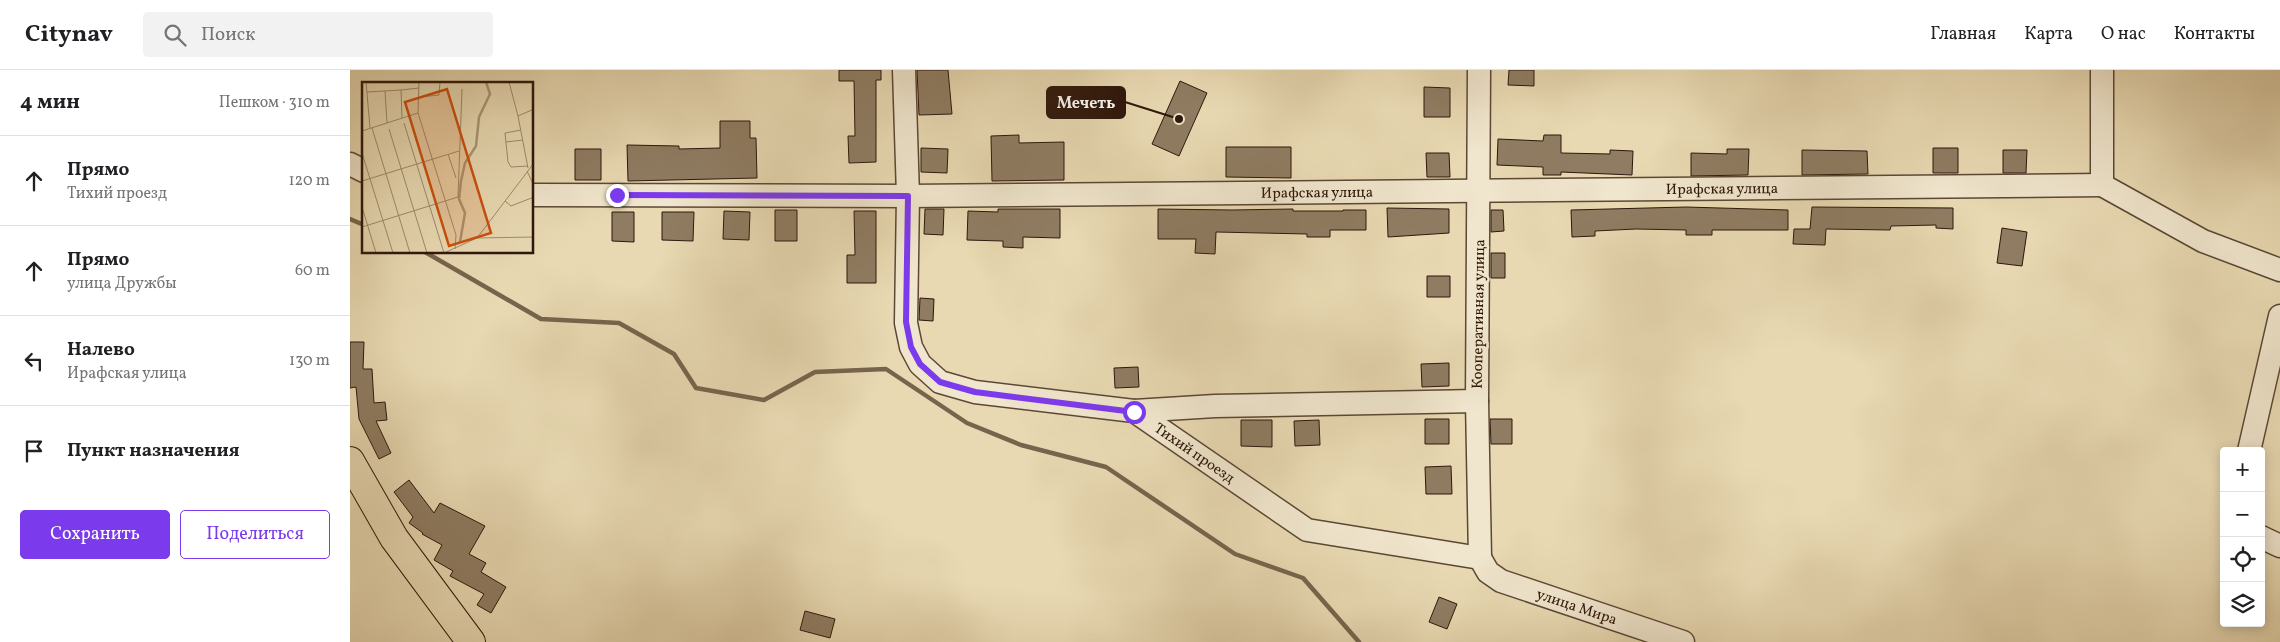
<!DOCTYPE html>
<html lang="ru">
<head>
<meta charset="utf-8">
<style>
  body { margin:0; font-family:Vollkorn,serif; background:#f2f2f2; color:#202124 }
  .controls { position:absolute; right:15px; bottom:15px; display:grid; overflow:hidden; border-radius:5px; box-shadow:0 2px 12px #0003 }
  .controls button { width:45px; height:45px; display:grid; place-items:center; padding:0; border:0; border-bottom:1px solid #e0e0e0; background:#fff; color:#202124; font:25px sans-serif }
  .stop { position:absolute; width:15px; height:15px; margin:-11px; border:4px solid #7c3aed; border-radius:50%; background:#fff }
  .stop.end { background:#7c3aed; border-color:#fff; box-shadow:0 1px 5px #0008 }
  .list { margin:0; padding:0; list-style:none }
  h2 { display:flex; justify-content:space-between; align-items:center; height:65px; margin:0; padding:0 20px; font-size:21px }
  h2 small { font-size:16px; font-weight:400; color:#757577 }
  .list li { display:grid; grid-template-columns:32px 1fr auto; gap:15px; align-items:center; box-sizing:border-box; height:90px; padding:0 20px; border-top:1px solid #e0e0e0 }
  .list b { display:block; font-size:19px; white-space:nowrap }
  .list p { margin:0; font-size:16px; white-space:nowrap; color:#757577 }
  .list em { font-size:16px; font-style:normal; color:#757577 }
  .actions { display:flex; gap:10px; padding:15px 20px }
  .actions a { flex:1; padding:11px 0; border:1px solid #7c3aed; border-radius:5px; text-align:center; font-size:18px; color:#7c3aed }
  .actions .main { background:#7c3aed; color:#fff }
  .icon { flex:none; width:28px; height:28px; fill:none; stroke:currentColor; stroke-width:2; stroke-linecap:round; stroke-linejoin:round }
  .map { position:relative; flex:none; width:1930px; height:572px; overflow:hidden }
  header { display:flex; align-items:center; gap:30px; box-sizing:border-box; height:70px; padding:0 25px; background:#fff; border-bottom:1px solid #e0e0e0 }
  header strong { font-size:24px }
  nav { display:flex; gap:28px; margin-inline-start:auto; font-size:18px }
  .search { width:350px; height:45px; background:#f2f2f2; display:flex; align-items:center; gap:12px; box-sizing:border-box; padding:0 18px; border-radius:5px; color:#757577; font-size:19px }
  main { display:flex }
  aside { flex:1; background:#fff }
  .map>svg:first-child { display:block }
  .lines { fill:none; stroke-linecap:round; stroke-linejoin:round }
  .stream { stroke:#78644d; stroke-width:4.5 }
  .building { fill:#8f7c62; stroke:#2e170b }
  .minor-casing { stroke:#5c4835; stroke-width:25 }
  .major-casing { stroke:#2e170b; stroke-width:30 }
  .minor { stroke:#f0e6cd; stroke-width:22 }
  .major { stroke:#e8d9b2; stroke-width:28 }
  .route { stroke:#7c3aed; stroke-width:6 }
  .labels { text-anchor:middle; stroke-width:5; stroke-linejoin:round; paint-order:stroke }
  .street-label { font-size:15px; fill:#2e170b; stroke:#f0e6cd }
  .inset-river { fill:none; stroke:#a99779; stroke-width:2.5 }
  .inset-road { fill:none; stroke:#9e8b6f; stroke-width:1 }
  .view { fill:#cc4f0c; fill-opacity:0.15; stroke:#cc4f0c; stroke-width:2.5 }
  .inset-edge { fill:none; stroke:#2e170b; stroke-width:2.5 }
  .leader { fill:none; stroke:#2e170b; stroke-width:2 }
  .callout-dot { fill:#2e170b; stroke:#f0e6cd; stroke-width:2 }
  .callout { fill:#2e170b; stroke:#2e170b; stroke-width:2 }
  .callout-label { font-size:16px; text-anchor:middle; font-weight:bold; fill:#fff }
</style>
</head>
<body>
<header>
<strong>Citynav</strong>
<div class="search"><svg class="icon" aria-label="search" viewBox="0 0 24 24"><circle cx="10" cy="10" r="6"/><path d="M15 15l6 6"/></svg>Поиск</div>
<nav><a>Главная</a><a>Карта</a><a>О нас</a><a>Контакты</a></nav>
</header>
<main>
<aside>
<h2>4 мин<small>Пешком · 310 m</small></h2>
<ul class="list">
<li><svg class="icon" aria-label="ahead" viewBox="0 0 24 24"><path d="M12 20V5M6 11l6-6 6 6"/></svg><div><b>Прямо</b><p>Тихий проезд</p></div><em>120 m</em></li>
<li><svg class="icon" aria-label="ahead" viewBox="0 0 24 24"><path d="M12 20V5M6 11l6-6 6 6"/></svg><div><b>Прямо</b><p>улица Дружбы</p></div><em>60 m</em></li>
<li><svg class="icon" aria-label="left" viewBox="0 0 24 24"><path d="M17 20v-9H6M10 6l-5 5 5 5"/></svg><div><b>Налево</b><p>Ирафская улица</p></div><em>130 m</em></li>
<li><svg class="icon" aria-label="arrive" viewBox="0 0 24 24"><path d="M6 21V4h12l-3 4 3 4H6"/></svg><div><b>Пункт назначения</b></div></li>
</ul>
<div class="actions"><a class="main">Сохранить</a><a>Поделиться</a></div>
</aside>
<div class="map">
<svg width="1930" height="572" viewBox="0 0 1930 572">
  <rect width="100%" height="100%" fill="#e8d9b2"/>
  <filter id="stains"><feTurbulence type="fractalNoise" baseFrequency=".004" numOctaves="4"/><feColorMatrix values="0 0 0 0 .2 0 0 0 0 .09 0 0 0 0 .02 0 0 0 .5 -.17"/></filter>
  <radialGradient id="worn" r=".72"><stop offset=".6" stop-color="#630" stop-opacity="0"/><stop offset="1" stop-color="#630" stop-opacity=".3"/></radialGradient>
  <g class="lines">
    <path class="stream" d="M 0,149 L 14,155
      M 75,182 L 191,249 L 269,253 L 324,284 L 346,318 L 414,330 L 465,302 L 536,299 L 617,353 L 671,375 L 756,397 L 885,484 L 953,508 L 1009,572"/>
  </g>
  <path class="building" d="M 489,0 L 531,0 L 531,10 L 526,10 L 526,92 L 499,93 L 498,66 L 505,66 L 504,11 L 489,11 Z
    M 567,0 L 598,0 L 602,44 L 569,45 Z
    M 1159,0 L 1184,0 L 1184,16 L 1158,15 Z
    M 830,11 L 857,23 L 829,86 L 802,74 Z
    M 1074,17 L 1100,18 L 1100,47 L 1074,47 Z
    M 370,51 L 400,51 L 400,68 L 406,68 L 407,108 L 278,111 L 277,75 L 329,76 L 329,79 L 370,78 Z
    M 669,65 L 669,73 L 714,72 L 714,110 L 642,111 L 641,66 Z
    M 1194,65 L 1211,65 L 1211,83 L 1260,84 L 1260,80 L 1283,81 L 1282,105 L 1211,102 L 1211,105 L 1193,105 L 1193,97 L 1147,95 L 1148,69 L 1193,71 Z
    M 876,77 L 941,77 L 941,108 L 876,107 Z
    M 571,78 L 598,79 L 597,103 L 571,102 Z
    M 1583,78 L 1608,78 L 1608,103 L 1583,103 Z
    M 225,79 L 251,79 L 251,110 L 225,110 Z
    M 1377,79 L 1399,79 L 1398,105 L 1341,106 L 1341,83 L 1377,84 Z
    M 1452,80 L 1517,81 L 1518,104 L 1452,105 Z
    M 1653,80 L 1677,80 L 1676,103 L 1653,103 Z
    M 1076,83 L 1099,83 L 1100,107 L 1077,107 Z
    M 1336,137 L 1438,140 L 1438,160 L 1362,160 L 1362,165 L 1336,165 L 1336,160 L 1286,159 L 1245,161 L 1245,166 L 1222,167 L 1221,140 Z
    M 1462,137 L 1603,138 L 1603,159 L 1586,158 L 1586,155 L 1541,156 L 1540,160 L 1476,159 L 1475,175 L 1443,174 L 1444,159 L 1460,159 Z
    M 1037,138 L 1099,139 L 1099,163 L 1038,167 Z
    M 575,139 L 594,139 L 593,165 L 574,164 Z
    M 648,139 L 710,139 L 710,168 L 673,167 L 673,178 L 653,177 L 653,171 L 617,170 L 618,141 L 648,142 Z
    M 808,139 L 882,140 L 943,139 L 943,141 L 993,141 L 993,140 L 1016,140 L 1016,160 L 980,160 L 980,167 L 957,167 L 957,164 L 866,162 L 865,184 L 845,183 L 846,169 L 808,169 Z
    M 425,140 L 447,140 L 447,171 L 425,171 Z
    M 1141,140 L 1153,140 L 1154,161 L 1141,162 Z
    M 374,141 L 400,142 L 399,170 L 373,169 Z
    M 504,141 L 526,141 L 526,213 L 497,213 L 497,185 L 505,185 Z
    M 262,142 L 284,142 L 284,172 L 262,171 Z
    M 312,142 L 344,142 L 343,171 L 312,170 Z
    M 1652,158 L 1677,162 L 1672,196 L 1647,193 Z
    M 1141,183 L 1155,183 L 1155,208 L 1141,208 Z
    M 1077,206 L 1100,206 L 1100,227 L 1077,227 Z
    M 570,228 L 584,229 L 583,251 L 569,250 Z
    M 0,272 L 14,272 L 13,299 L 22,299 L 24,333 L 35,332 L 37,350 L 26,351 L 41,383 L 29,389 L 9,349 L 6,317 L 0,318 Z
    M 1099,293 L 1099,316 L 1072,317 L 1071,294 Z
    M 788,297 L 789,317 L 765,318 L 764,298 Z
    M 1075,349 L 1099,349 L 1099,374 L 1075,374 Z
    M 1140,349 L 1162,349 L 1162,374 L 1141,374 Z
    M 891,350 L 922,350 L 922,377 L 891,376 Z
    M 969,350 L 970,375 L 945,376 L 944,351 Z
    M 1101,396 L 1102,424 L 1076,424 L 1075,397 Z
    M 59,410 L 84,443 L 90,433 L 135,456 L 119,484 L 136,493 L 131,502 L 156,517 L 141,543 L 127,535 L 134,524 L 100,506 L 103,501 L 84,490 L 92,475 L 72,464 L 73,463 L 59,453 L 63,447 L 44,422 Z
    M 1089,527 L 1107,534 L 1097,559 L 1079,552 Z
    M 455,541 L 485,549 L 480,568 L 450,560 Z"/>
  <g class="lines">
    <g class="minor-casing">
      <g id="minor">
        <path id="s1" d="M 554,0 L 558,126 L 556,253 L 561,277 L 570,294 L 590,312 L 625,322 L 784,341 L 957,460 L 1130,488"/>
        <path d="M 1129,0 L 1127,331 L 1130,488"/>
        <path d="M 1752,0 L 1752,115 L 1853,171 L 1930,200"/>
        <path d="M 0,94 L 14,101"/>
        <path id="s2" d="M 182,125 L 558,126 L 1752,115"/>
        <path d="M 784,341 L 865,336 L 1127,331"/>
        <path d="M 1899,381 L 1930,246"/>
        <path d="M 1911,467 L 1930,476"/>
        <path id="s3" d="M 1130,488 L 1138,502 L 1151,511 L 1333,572"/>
      </g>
    </g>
    <g class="major-casing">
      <path id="major" d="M 0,391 L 44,468 L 121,572"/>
    </g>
    <use href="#minor" class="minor"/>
    <use href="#major" class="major"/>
  </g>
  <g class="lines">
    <path class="route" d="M 267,125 L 558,126 L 556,252 L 561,277 L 570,294 L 590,312 L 625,322 L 784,342"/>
  </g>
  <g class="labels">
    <g class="street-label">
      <text dy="5" stroke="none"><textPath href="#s2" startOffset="1190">Ирафская улица</textPath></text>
      <text dy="5" stroke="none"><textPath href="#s2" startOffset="785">Ирафская улица</textPath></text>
      <text transform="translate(1128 244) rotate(-89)" y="5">Кооперативная улица</text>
      <text dy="5" stroke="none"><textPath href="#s1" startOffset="594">Тихий проезд</textPath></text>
      <text dy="5" stroke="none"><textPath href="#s3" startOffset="112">улица Мира</textPath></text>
    </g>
  </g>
  <g transform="translate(12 12)">
    <rect width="171" height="171" fill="#e8d9b2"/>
    <path class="inset-river" d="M 98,160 L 103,131 L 97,117 L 99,99 L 103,81 L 114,64 L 117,35 L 128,12 L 124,0"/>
    <path class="inset-road" d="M 4,0 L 8,46M 147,0 L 156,34M 23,9 L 25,41M 5,10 L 39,8M 58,15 L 77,13 L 78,0M 56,31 L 94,153 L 93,167M 40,36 L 39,8 L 57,6M 42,41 L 82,171M 10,46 L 48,171M 27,47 L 65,171M 159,48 L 143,51 L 146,80 L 149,85 L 166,84M 0,49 L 56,31 L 57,0M 144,60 L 161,58M 0,71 L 31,171M 86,72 L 94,96M 166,86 L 156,34 L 172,27M 165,89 L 172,104M 0,99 L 97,69M 143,119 L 149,124 L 172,115M 0,125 L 14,171M 0,145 L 96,115 L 100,7M 115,156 L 172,155M 82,171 L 115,156 L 172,81"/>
    <path class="view" d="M 85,7 L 129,151 L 87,164 L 43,20 Z"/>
    <rect width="171" height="171" class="inset-edge"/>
  </g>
  <path class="leader" d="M829 49L775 32"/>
  <circle class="callout-dot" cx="829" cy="49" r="5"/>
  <rect class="callout" x="697" y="17" width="78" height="31" rx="5"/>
  <g class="callout-label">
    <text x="736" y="38">Мечеть</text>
  </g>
  <rect width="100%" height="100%" filter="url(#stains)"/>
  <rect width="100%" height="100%" fill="url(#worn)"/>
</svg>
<div class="controls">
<button>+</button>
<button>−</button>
<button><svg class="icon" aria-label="locate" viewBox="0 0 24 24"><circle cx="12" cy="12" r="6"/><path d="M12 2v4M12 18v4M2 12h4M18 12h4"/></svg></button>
<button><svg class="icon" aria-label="layers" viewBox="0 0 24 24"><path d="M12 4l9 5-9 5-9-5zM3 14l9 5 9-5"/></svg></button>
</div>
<div class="stop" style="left:784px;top:342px"></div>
<div class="stop end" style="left:267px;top:125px"></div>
</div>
</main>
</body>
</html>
